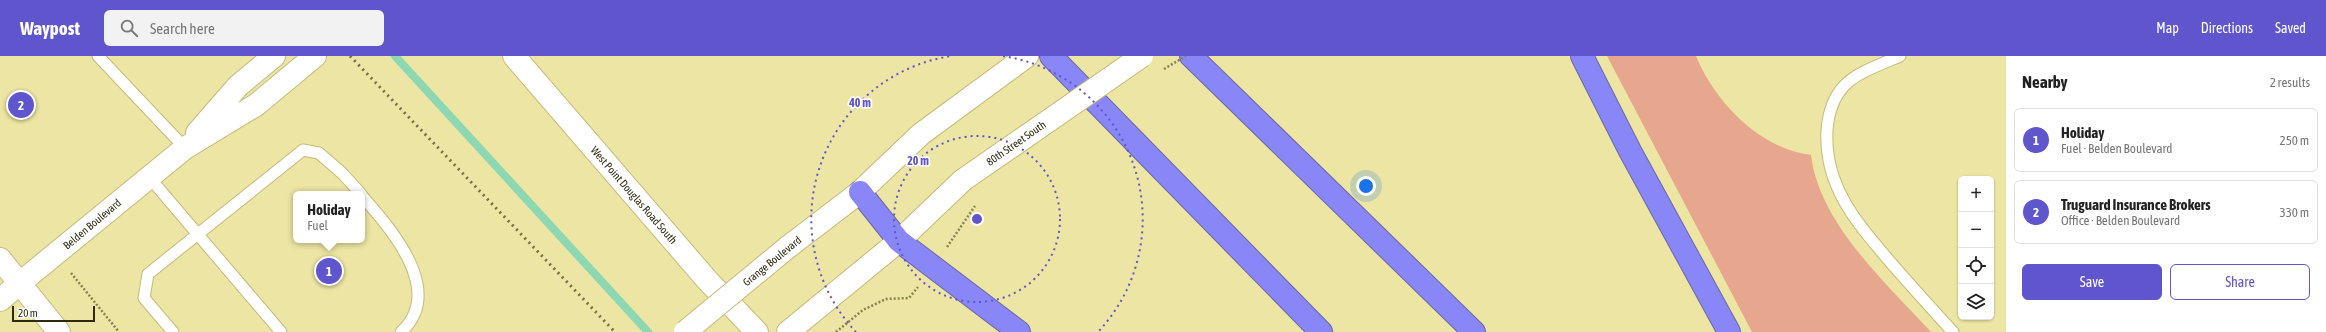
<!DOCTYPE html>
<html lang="en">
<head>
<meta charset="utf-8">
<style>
  body { margin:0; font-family:"Asap Condensed",sans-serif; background:#f2f2f2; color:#222 }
  .controls { position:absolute; right:12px; bottom:12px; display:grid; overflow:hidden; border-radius:6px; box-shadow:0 1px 3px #0004 }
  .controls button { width:36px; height:36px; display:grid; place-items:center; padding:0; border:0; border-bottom:1px solid #e0e0e0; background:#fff; color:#222; font:20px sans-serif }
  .scale { position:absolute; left:12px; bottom:10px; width:83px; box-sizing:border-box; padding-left:4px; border:2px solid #2e2b10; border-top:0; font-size:11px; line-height:14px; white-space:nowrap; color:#2e2b10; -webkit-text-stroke:3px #fff; paint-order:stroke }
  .you { position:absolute; left:1366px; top:130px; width:14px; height:14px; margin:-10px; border:3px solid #fff; border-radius:50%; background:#1a73e8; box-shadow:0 0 0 6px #1a73e833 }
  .badge { display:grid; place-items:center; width:26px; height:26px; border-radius:50%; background:#5f55cd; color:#fff; font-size:13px; font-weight:700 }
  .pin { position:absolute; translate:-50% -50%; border:2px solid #fff; box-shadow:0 1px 4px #0006 }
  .popup { position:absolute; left:293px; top:135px; width:72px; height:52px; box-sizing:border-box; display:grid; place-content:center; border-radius:6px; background:#fff; filter:drop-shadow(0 1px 3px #0005); font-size:13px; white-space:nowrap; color:#767676 }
  .popup b { font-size:15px; color:#222 }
  .popup::after { content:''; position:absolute; left:50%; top:100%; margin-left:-8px; border:8px solid transparent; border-top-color:#fff }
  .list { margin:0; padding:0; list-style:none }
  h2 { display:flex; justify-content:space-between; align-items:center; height:52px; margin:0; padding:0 16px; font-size:17px }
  h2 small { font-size:13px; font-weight:400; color:#767676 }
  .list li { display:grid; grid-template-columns:26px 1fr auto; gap:12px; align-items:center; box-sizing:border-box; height:64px; margin:0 8px 8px; padding:0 8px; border:1px solid #e0e0e0; border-radius:6px }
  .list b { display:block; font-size:15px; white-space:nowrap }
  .list p { margin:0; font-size:13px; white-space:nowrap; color:#767676 }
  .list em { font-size:13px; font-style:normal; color:#767676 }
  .actions { display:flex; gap:8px; padding:12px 16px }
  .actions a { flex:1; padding:9px 0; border:1px solid #5f55cd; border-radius:6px; text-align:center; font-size:14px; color:#5f55cd }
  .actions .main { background:#5f55cd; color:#fff }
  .icon { flex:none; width:22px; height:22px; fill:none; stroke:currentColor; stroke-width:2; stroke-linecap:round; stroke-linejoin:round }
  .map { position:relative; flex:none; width:2006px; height:276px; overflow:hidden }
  header { display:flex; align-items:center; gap:24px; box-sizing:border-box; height:56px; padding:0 20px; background:#5f55cd; color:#fff }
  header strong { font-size:19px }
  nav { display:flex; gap:22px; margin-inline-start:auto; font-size:14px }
  .search { width:280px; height:36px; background:#f2f2f2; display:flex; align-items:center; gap:10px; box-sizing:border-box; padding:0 14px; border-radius:6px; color:#767676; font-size:15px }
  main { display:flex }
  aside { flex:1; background:#fff }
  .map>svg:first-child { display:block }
  .green { fill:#e6a78e }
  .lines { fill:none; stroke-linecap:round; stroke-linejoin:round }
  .stream { stroke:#8dd7b2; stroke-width:8 }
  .service-casing { stroke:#c4bb7b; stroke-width:13 }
  .minor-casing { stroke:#c4bb7b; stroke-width:24 }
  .tertiary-casing { stroke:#c4bb7b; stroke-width:24 }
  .secondary-casing { stroke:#c4bb7b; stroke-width:24 }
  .motorway-casing { stroke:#6967a6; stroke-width:24 }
  .path { stroke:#878254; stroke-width:2.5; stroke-dasharray:2 2; stroke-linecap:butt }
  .service { stroke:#fff; stroke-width:11 }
  .minor { stroke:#fff; stroke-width:22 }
  .tertiary { stroke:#fff; stroke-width:22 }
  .secondary { stroke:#fff; stroke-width:22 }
  .motorway { stroke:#8987f7; stroke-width:22 }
  .rail { stroke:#746f46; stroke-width:3; stroke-dasharray:2 4; stroke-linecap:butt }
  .tertiary-bridge-casing { stroke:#c4bb7b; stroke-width:24; stroke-linecap:butt }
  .secondary-bridge-casing { stroke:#c4bb7b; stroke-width:24; stroke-linecap:butt }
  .path-bridge { stroke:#878254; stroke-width:2.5; stroke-dasharray:2 2; stroke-linecap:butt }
  .tertiary-bridge { stroke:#fff; stroke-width:22 }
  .secondary-bridge { stroke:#fff; stroke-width:22 }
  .ring { fill:none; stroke:#5f55cd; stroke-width:2; stroke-dasharray:2 4 }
  .labels { text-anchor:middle; stroke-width:3.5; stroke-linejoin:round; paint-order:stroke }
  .street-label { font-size:11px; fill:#2e2b10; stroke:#fff }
  .centre { fill:#5f55cd; stroke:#fff; stroke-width:2 }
  .ring-label { font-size:12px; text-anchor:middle; font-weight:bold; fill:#5f55cd; stroke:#fff; stroke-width:3.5; stroke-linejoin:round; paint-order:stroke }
</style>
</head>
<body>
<header>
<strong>Waypost</strong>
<div class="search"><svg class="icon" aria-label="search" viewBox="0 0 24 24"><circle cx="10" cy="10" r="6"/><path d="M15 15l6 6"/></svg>Search here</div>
<nav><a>Map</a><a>Directions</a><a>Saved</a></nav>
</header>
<main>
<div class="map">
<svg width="2006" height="276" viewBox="0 0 2006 276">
  <rect width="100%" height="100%" fill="#ede5a3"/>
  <path class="green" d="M 1607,0 L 1696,0 C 1715,46 1760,93 1811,99 C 1819,167 1886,227 1931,276 L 1752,276 Z"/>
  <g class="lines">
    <path class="stream" d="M 395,0 L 648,276"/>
    <g class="service-casing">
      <path id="service" d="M 98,0 L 185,92
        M 1900,0 C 1882,8 1857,16 1844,30 C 1832,43 1828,59 1827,75 C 1824,131 1858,168 1892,208 C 1912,231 1932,253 1953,276
        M 149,121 L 281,276
        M 362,140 C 391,173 446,235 401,276
        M 173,276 L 144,242 L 148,218 L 303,94 L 319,97 L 343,118 L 361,138"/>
    </g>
    <g class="minor-casing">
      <path id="minor" d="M 0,244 L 20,227"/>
    </g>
    <g class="tertiary-casing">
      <path id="tertiary" d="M 514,0 L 708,225 L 757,276
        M 197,77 L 238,30 L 274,0
        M 788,191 L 860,136
        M 0,203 L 59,276
        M 20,227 L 185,92 L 256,49 L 315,0
        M 788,276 L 899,185"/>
    </g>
    <g class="secondary-casing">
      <path id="secondary" d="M 860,136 L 921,78 L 1027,0
        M 899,185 L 963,124"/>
    </g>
    <g class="motorway-casing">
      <path id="motorway" d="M 1051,0 L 1321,276
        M 1191,0 L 1474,276
        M 1582,0 L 1630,95 L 1729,276
        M 860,136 L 899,185 L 1019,276"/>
    </g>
    <path class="path" d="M 947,191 L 975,150
      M 71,217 L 119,276
      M 836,276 L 863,254 L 886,243 L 909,242 L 918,231"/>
    <use href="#service" class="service"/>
    <use href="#minor" class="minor"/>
    <use href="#tertiary" class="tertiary"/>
    <use href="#secondary" class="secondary"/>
    <use href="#motorway" class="motorway"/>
    <path class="rail" d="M 350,0 L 615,276"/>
    <g class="tertiary-bridge-casing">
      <path id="tertiary-bridge" d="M 685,276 L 788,191"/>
    </g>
    <g class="secondary-bridge-casing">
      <path id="secondary-bridge" d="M 963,124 L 1142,0"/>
    </g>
    <path class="path-bridge" d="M 1164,13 L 1186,0"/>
    <use href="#tertiary-bridge" class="tertiary-bridge"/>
    <use href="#secondary-bridge" class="secondary-bridge"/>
  </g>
  <g class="ring">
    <circle cx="977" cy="163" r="83"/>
    <path d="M856 276A165 165 0 0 1 951 0M1003 0A165 165 0 0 1 1098 276"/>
  </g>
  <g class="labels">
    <g class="street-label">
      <text transform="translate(1016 87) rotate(-35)" y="4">80th Street South</text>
      <text transform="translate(634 139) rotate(49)" y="4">West Point Douglas Road South</text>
      <text transform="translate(92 168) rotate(-40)" y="4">Belden Boulevard</text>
      <text transform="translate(772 205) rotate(-39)" y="4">Grange Boulevard</text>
    </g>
  </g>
  <circle cx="977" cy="163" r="6" class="centre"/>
  <g class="ring-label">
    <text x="860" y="51">40 m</text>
    <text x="918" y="109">20 m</text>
  </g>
</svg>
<div class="controls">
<button>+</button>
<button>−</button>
<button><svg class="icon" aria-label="locate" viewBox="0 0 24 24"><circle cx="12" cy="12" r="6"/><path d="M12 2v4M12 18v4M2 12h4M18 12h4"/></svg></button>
<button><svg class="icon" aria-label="layers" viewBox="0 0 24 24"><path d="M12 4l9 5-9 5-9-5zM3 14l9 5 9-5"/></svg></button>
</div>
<div class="scale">20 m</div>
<div class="you"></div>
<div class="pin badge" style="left:329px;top:215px">1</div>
<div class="popup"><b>Holiday</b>Fuel</div>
<div class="pin badge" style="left:21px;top:49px">2</div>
</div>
<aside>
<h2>Nearby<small>2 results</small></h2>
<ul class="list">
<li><span class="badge">1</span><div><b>Holiday</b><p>Fuel · Belden Boulevard</p></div><em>250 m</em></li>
<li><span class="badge">2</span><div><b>Truguard Insurance Brokers</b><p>Office · Belden Boulevard</p></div><em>330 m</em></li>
</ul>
<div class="actions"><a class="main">Save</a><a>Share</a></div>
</aside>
</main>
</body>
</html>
